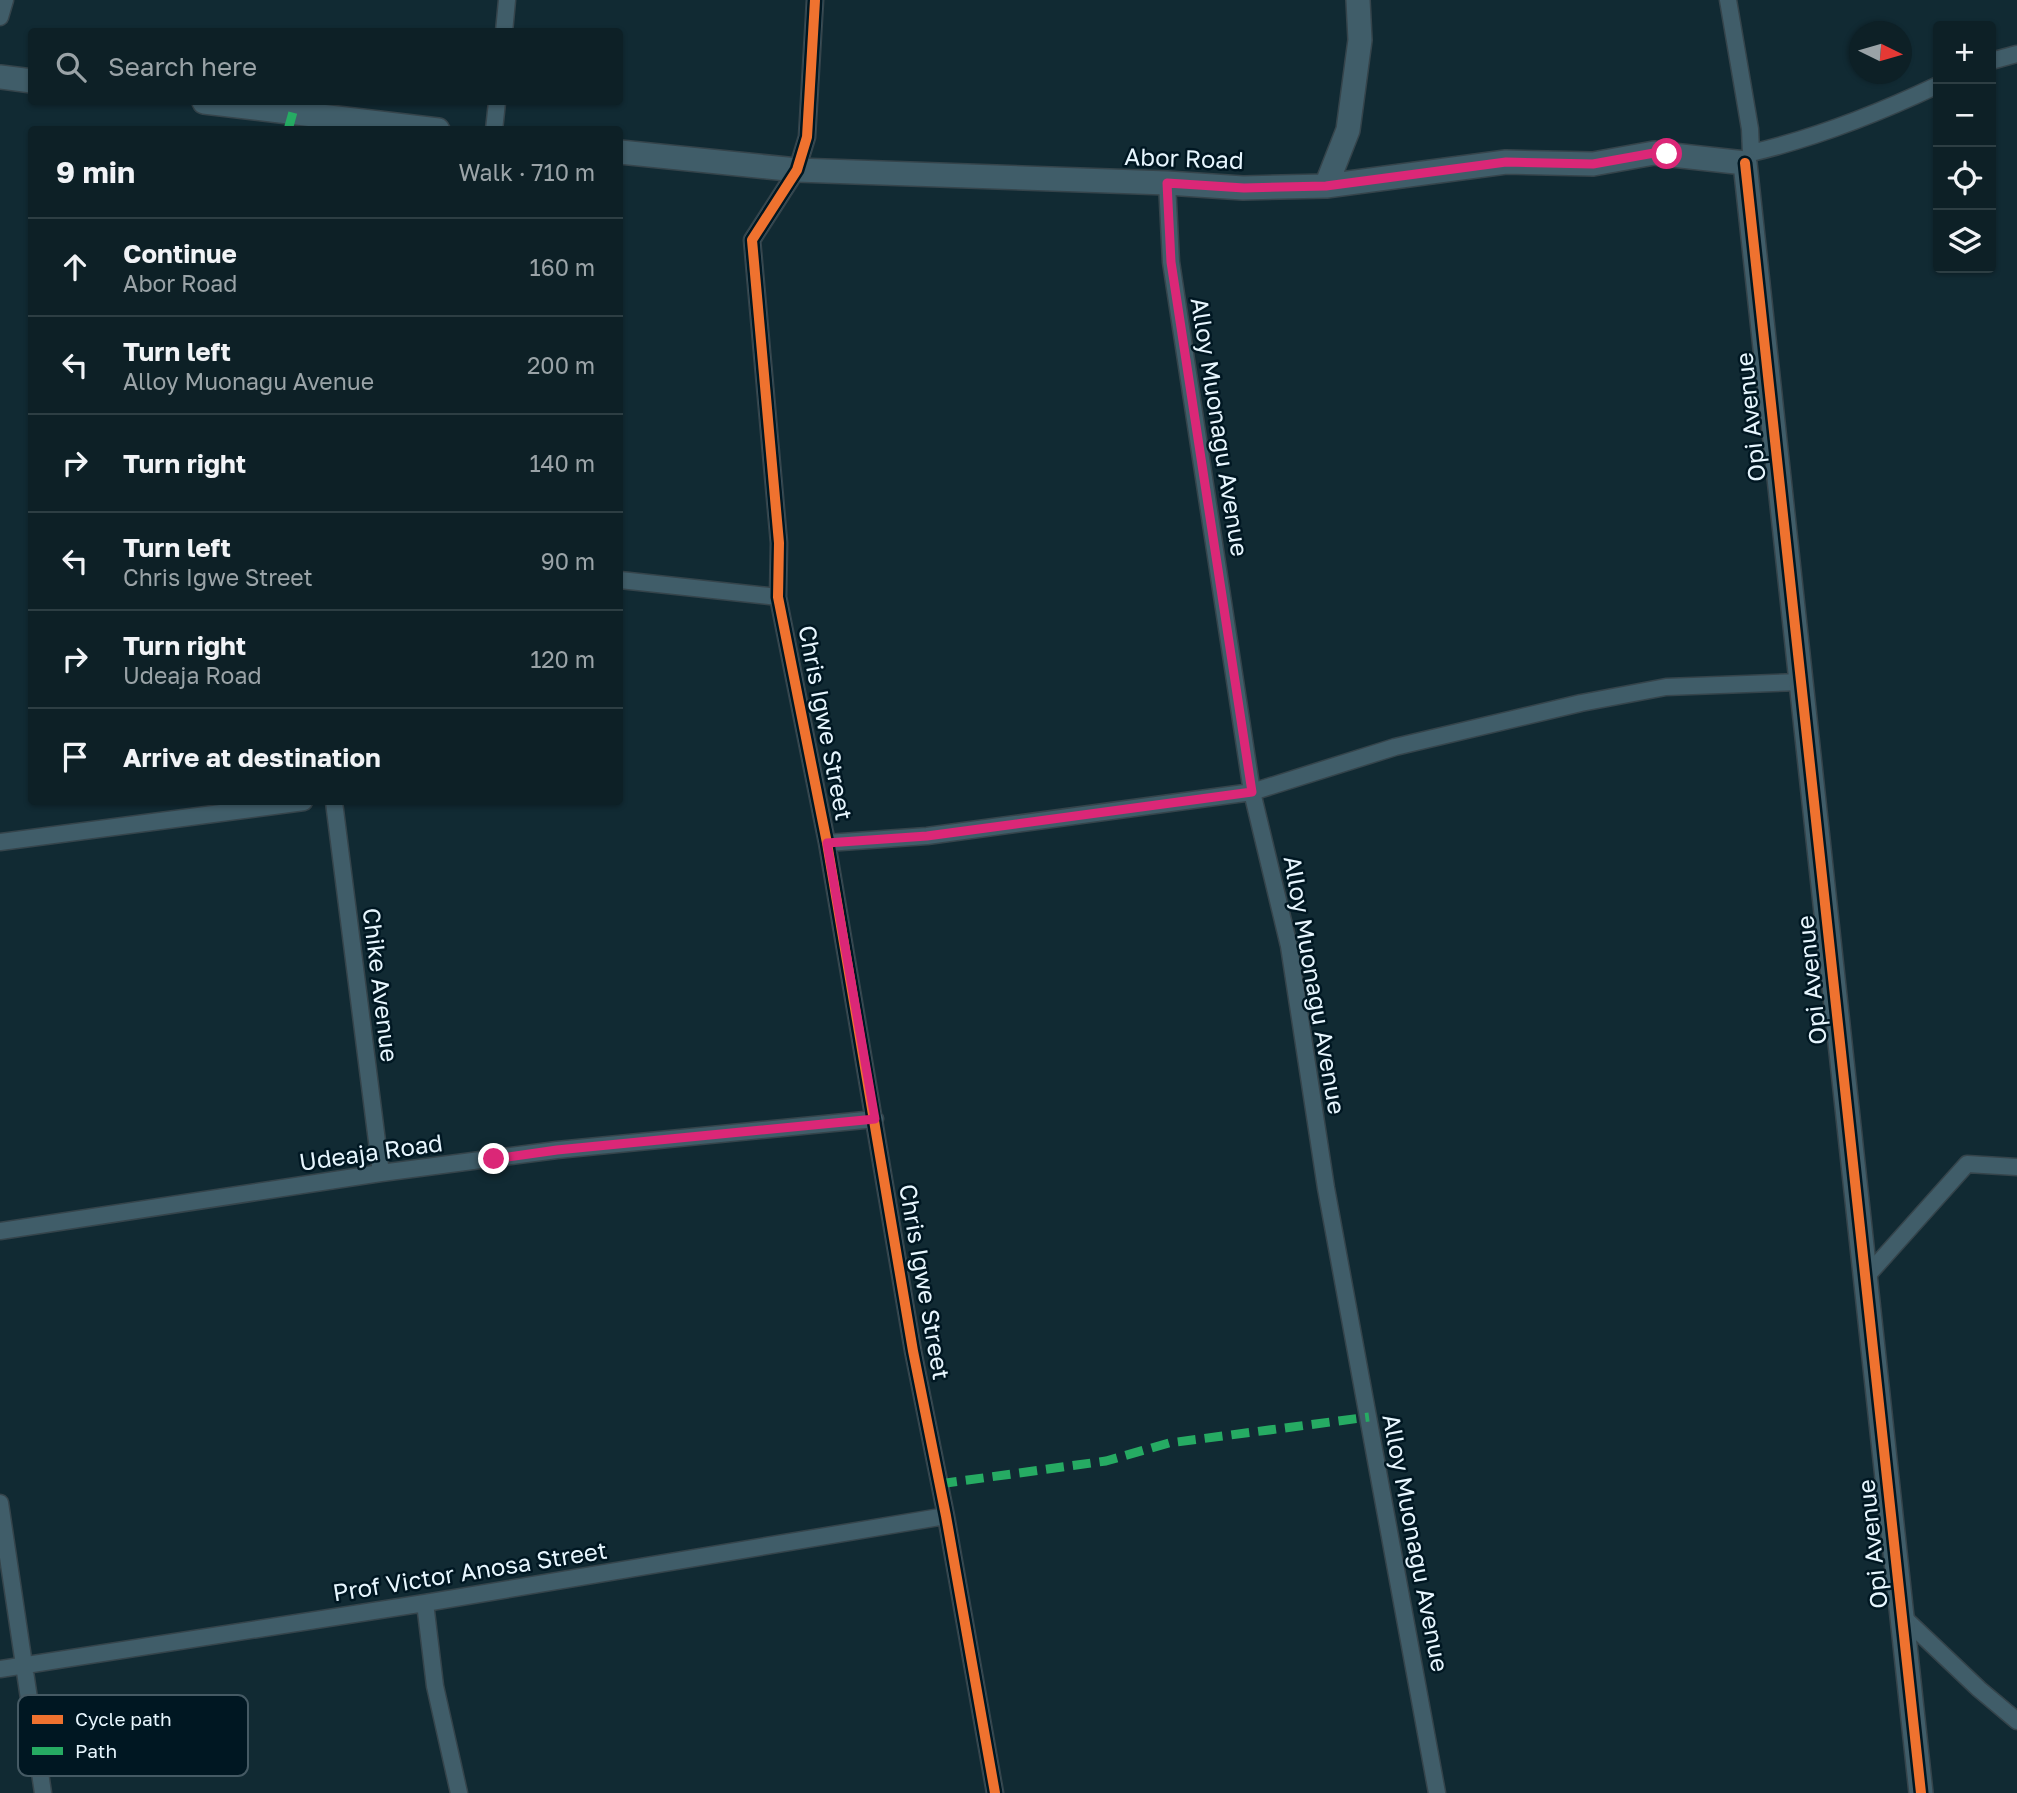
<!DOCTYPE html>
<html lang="en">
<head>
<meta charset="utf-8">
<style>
  body { margin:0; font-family:"Golos Text",sans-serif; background:#1b2d32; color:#f1f3f6 }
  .controls { position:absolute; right:21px; top:21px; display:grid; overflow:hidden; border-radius:7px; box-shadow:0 2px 5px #0004 }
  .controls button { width:63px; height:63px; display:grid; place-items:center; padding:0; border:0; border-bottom:2px solid #2d3e43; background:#0d2026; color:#f1f3f6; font:35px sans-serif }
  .compass { position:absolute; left:1849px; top:21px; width:63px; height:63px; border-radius:50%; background:#0d2026; box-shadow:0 2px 5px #0004; rotate:95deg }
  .stop { position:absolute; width:21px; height:21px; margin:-16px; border:5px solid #db2777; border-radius:50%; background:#fff }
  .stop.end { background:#db2777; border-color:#fff; box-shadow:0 2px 7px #0008 }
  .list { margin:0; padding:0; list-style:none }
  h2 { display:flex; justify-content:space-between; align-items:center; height:91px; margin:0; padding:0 28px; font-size:30px }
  h2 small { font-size:23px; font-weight:400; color:#9aa3a7 }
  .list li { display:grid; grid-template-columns:46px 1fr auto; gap:21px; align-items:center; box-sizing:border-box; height:98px; padding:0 28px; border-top:2px solid #2d3e43 }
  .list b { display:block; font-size:26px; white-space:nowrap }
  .list p { margin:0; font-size:23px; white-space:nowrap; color:#9aa3a7 }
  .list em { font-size:23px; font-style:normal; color:#9aa3a7 }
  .icon { flex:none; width:38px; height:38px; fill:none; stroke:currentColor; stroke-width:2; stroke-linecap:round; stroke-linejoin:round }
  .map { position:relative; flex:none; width:2017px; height:1793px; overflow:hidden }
  .search { position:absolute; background:#0d2026; box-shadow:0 2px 5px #0004; left:28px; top:28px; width:595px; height:77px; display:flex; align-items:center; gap:18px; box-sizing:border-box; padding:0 24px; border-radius:7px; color:#9aa3a7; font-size:26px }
  .panel { position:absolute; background:#0d2026; box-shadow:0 2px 5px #0004; left:28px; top:126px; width:595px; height:679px; border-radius:7px }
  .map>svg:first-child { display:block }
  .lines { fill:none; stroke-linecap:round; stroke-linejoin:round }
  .street-casing { stroke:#35444b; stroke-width:19 }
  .secondary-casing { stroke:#35444b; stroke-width:26 }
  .street { stroke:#405d69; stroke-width:16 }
  .secondary { stroke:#405d69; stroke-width:23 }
  .quiet { stroke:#26ab63; stroke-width:9; stroke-dasharray:18 9; stroke-linecap:butt }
  .cycleway-casing { stroke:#001722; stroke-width:15 }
  .cycleway { stroke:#ef722f; stroke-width:10 }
  .route { stroke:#db2777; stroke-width:9 }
  .labels { text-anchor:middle; stroke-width:5; stroke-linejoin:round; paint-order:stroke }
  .street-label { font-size:24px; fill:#e7f6fe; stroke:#001722 }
  .key { fill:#001722; stroke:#455a64; stroke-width:2 }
  .key-label { font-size:19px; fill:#e7f6fe }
</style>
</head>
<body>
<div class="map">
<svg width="2017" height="1793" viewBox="0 0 2017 1793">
  <rect width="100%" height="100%" fill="#112a33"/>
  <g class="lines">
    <g class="street-casing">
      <path id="street" d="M 815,0 L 807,137 L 797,170 L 752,240 L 779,543 L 778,597 L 827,843 L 913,1351 L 946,1516 L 995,1793
        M 1728,0 L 1750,129 L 1751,153 L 1746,162
        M 0,17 L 5,0
        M 504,32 L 507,0
        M 1991,61 L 2017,54
        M 494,130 L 497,102
        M 1751,153 C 1815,138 1879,113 1938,85
        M 1167,183 L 1171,262 L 1252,792 L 1289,946 L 1326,1188 L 1437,1793
        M 620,580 L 778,597
        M 334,802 L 381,1173
        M 0,842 L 304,802
        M 827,843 L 927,836 L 1252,792 L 1395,747 L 1581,703 L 1666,687 L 1801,682
        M 0,1231 L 381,1173 L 557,1150 L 875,1119
        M 1865,1278 L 1967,1164 L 2017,1167
        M 0,1503 L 43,1793
        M 425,1603 L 435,1686 L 459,1793
        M 1901,1615 L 1979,1689 L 2017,1721
        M 0,1669 L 425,1603 L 946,1516"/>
    </g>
    <g class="secondary-casing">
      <path id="secondary" d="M 0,77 L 32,81
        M 204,102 L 438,130
        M 620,152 L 797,170 L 1167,183 L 1243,188 L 1326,186 L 1506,162 L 1593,164 L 1654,153 L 1745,163 L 1921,1793
        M 1326,186 L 1348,130 L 1360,40 L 1358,0"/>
    </g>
    <use href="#street" class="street"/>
    <use href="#secondary" class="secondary"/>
    <path class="quiet" d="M 288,130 L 293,112
      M 939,1484 L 1106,1461 L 1169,1443 L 1369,1417"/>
    <g class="cycleway-casing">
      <path id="cycleway" d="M 815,0 L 807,137 L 797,170 L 752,240 L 779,543 L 778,597 L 827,843 L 913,1351 L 946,1516 L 995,1793
        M 1745,163 L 1921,1793"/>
    </g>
    <use href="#cycleway" class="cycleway"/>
  </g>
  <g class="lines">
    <path class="route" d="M 494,1159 L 557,1150 L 875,1119 L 827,843 L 927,836 L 1252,792 L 1171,262 L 1167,183 L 1244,188 L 1326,186 L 1506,162 L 1593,164 L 1654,153 L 1667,154"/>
  </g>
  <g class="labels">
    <g class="street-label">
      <text transform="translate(1184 159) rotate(2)" y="8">Abor Road</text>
      <text transform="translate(1751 417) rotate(-96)" y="8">Opi Avenue</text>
      <text transform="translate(1219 427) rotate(81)" y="8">Alloy Muonagu Avenue</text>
      <text transform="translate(825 723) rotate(79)" y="8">Chris Igwe Street</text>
      <text transform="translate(1812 980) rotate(-96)" y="8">Opi Avenue</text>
      <text transform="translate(380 985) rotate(83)" y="8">Chike Avenue</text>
      <text transform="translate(1314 985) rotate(80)" y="8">Alloy Muonagu Avenue</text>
      <text transform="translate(371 1153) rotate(-8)" y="8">Udeaja Road</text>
      <text transform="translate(924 1282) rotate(80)" y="8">Chris Igwe Street</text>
      <text transform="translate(1415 1543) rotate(79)" y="8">Alloy Muonagu Avenue</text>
      <text transform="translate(1873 1544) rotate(-96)" y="8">Opi Avenue</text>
      <text transform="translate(470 1572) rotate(-9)" y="8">Prof Victor Anosa Street</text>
    </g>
  </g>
  <rect x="18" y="1695" width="230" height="81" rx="10" class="key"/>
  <rect x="32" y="1715" width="31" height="9" fill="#ef722f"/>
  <rect x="32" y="1747" width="31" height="8" fill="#26ab63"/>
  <g class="key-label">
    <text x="75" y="1726">Cycle path</text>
    <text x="75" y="1758">Path</text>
  </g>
</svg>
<div class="controls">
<button>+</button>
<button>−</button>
<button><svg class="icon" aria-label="locate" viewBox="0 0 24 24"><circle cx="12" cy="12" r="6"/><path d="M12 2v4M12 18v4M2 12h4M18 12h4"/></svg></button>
<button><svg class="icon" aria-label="layers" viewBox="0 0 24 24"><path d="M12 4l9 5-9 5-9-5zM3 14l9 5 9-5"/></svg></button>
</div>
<svg class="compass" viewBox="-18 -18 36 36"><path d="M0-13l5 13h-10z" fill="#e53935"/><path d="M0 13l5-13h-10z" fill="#9aa3a7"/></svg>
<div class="stop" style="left:1667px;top:154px"></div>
<div class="stop end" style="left:494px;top:1159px"></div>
<div class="search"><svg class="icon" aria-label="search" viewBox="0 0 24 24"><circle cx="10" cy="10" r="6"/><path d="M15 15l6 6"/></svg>Search here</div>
<section class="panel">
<h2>9 min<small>Walk · 710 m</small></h2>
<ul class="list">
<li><svg class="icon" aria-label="ahead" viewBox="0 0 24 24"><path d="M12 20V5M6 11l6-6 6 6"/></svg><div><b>Continue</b><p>Abor Road</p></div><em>160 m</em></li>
<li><svg class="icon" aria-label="left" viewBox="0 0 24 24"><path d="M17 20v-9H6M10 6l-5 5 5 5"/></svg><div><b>Turn left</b><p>Alloy Muonagu Avenue</p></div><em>200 m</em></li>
<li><svg class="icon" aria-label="right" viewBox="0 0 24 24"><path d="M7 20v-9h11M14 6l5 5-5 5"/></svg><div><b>Turn right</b></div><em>140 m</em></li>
<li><svg class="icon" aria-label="left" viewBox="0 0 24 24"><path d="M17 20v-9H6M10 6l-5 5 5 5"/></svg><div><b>Turn left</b><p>Chris Igwe Street</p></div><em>90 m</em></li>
<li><svg class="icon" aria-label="right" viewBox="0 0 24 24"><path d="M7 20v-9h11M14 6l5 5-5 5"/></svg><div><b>Turn right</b><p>Udeaja Road</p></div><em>120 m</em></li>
<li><svg class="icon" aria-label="arrive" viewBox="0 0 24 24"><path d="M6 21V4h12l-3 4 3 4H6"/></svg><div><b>Arrive at destination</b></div></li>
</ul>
</section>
</div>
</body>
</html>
